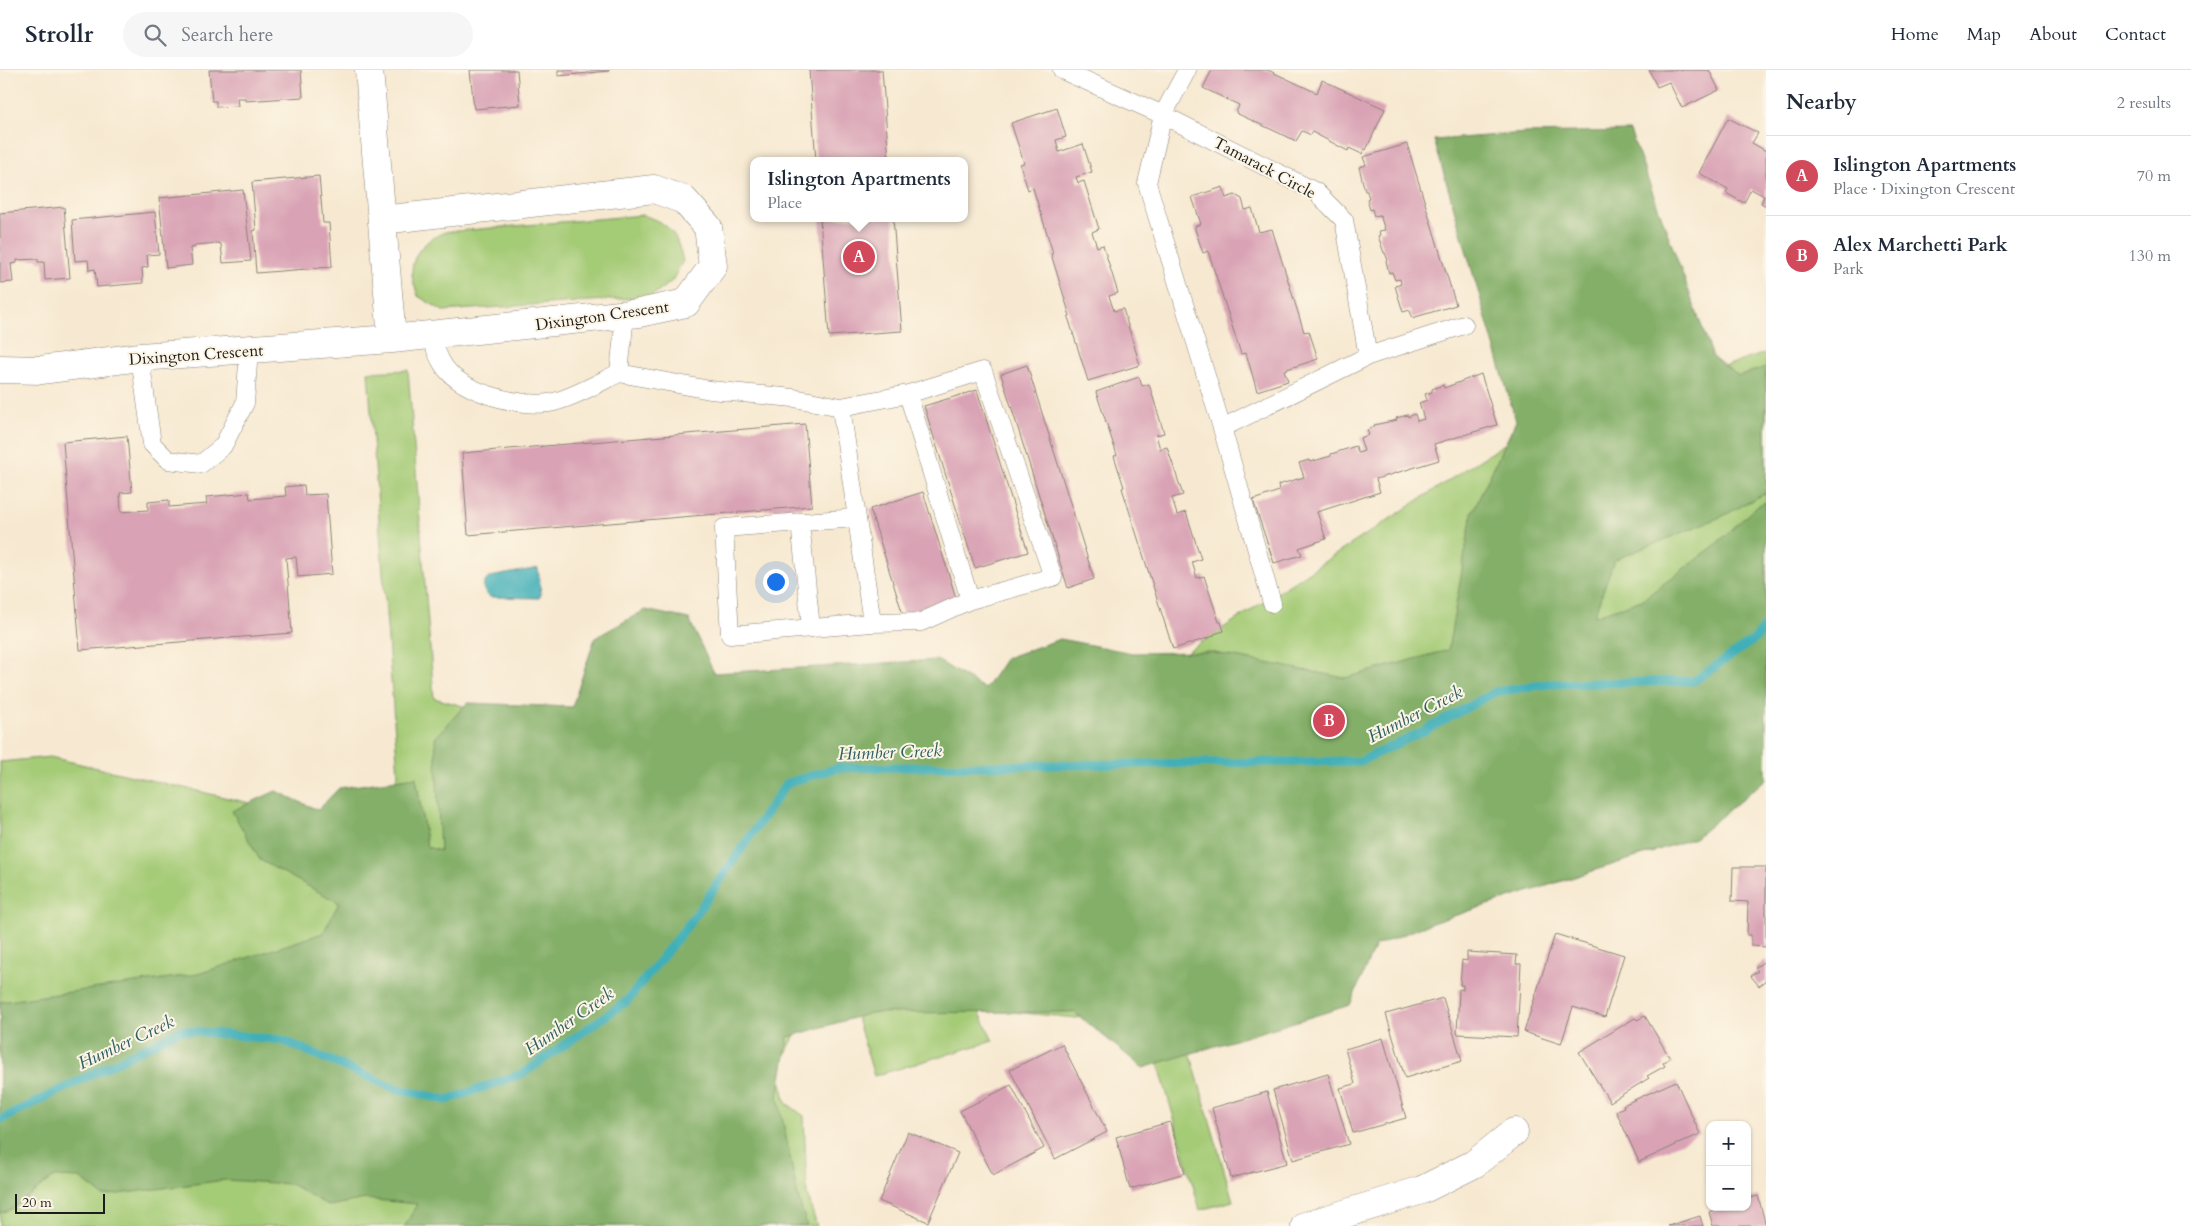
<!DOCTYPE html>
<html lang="en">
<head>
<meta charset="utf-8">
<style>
  body { margin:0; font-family:Cardo,serif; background:#f6f6f7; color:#1f2937 }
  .controls { position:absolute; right:15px; bottom:15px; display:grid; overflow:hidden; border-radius:10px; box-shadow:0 1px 4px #0004 }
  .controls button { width:45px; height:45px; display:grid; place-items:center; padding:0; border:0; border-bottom:1px solid #e0e1e3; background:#fff; color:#1f2937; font:25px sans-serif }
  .scale { position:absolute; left:15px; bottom:12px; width:90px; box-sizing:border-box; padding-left:5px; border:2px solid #1c1c1c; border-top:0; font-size:14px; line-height:18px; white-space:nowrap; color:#1c1c1c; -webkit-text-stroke:4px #fcf5e5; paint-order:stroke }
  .you { position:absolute; left:775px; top:511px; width:18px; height:18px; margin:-12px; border:4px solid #fff; border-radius:50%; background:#1a73e8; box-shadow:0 0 0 8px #1a73e833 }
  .badge { display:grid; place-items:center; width:32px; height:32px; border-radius:50%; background:#d1495b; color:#fff; font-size:16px; font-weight:700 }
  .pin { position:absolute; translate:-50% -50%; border:2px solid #fff; box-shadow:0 1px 5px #0006 }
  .popup { position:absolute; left:750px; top:87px; width:218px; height:65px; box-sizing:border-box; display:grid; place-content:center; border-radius:10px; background:#fff; filter:drop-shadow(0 1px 4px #0005); font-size:16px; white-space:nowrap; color:#747a83 }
  .popup b { font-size:19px; color:#1f2937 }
  .popup::after { content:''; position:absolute; left:50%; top:100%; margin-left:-10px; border:10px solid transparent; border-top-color:#fff }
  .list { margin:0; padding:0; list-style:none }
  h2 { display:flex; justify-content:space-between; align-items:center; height:65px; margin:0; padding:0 20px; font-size:21px }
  h2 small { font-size:16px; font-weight:400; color:#747a83 }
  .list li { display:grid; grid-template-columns:32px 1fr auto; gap:15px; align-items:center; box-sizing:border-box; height:80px; padding:0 20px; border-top:1px solid #e0e1e3 }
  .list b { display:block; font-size:19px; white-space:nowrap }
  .list p { margin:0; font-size:16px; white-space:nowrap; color:#747a83 }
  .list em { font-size:16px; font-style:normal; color:#747a83 }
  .icon { flex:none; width:28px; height:28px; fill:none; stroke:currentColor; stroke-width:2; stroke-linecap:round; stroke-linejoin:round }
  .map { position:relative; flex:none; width:1766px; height:1156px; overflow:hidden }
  header { display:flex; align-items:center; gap:30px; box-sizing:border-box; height:70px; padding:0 25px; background:#fff; border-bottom:1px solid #e0e1e3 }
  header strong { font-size:24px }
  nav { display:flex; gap:28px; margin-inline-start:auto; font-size:18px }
  .search { width:350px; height:45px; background:#f6f6f7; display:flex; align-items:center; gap:12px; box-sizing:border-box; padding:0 18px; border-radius:28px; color:#747a83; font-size:19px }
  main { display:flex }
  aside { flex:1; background:#fff }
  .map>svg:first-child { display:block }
  .green { fill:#a4cb76; stroke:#607449 }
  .forest { fill:#83af67; stroke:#506642 }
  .water { fill:#3fafb8; stroke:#2e666a }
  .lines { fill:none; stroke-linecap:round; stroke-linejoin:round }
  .stream { stroke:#3fafb8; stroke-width:9 }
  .building { fill:#d9a3b5 }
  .service-casing { stroke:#8a8276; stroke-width:19 }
  .minor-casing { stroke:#8a8276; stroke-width:29 }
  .service { stroke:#fff; stroke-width:18 }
  .minor { stroke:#fff; stroke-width:28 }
  .labels { text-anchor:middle; stroke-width:4; stroke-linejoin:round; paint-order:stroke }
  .street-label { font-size:16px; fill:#1c1c1c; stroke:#fcf5e5 }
  .water-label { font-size:18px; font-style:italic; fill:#2c5e62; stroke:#fcf5e5 }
</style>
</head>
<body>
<header>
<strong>Strollr</strong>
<div class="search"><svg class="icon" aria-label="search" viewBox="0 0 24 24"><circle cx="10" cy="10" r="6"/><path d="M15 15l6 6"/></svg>Search here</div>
<nav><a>Home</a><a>Map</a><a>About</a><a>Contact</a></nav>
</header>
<main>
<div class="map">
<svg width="1766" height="1156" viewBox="0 0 1766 1156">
  <rect width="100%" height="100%" fill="#fcf5e5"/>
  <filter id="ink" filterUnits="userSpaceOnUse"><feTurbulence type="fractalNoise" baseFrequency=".02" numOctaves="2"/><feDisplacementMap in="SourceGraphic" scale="10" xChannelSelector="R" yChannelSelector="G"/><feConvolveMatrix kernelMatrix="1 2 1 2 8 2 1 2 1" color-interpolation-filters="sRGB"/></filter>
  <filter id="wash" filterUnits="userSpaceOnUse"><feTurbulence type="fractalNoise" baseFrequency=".0096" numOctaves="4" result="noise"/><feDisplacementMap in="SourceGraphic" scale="20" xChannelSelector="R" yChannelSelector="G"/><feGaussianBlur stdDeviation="1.12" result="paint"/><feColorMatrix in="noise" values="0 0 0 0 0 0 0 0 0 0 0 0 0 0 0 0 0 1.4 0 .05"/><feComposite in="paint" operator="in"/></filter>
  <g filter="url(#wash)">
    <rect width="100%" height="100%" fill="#f7e9d1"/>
    <path class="green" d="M 643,145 C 671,155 676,162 683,191 L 672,211 L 650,227 L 443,241 L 418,226 C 416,219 412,210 412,203 C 412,182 427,169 445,162 Z
      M 1766,283 L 1766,627 L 1645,747 L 1655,782 L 1172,920 L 1233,1131 L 1200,1140 L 1140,929 L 1077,948 L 978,939 L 993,971 L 874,1006 L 854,938 L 812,928 L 778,1001 L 786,1033 L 804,1046 L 807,1125 L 817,1156 L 0,1156 L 0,692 L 50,687 L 371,761 L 398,704 L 368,302 L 408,300 L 434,628 L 673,694 L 1176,589 L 1527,359 Z"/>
    <path class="forest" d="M 1630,61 L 1713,287 L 1738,306 L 1766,297 L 1766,423 L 1723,446 L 1614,490 L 1594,546 L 1642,530 L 1714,476 L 1757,436 L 1766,432 L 1766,709 L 1695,768 L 1432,853 L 1375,876 L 1350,935 L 1143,998 L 1074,942 L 871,943 L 788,967 L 778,1027 L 798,1127 L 807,1156 L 405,1156 L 417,1134 L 365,1129 L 329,1136 L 291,1114 L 225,1110 L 103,1126 L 80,1108 L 54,1107 L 10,1140 L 0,1143 L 0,932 L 198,904 L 323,863 L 339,833 L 260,790 L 232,741 L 276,721 L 318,740 L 339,718 L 416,707 L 427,777 L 440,781 L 435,668 L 467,633 L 572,637 L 595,568 L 645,540 L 689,549 L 714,603 L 937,590 L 985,619 L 1006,588 L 1060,569 L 1132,583 L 1209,582 L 1345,608 L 1448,580 L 1472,443 L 1516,351 L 1434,70 L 1525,63 Z"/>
    <path class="water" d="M 538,498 L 541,525 L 539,528 L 490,527 C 481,520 481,514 490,507 Z"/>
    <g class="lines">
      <path class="stream" d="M 0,1050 L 181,960 L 282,970 L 394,1018 L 447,1030 L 524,1003 L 627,931 L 692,850 L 787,713 L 837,698 L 1361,691 L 1426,660 L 1495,622 L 1548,614 L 1694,611 L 1755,569 L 1766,555"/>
    </g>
    <g id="blocks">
      <path class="building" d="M 209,0 L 301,0 L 303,27 L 245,31 L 245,28 L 237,28 L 238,36 L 216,37 L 216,31 L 212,31 Z
        M 470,0 L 517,0 L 520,35 L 474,39 Z
        M 558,0 L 609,0 L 609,1 L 558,6 Z
        M 809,0 L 882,0 L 889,91 L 816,91 Z
        M 1212,0 L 1268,0 L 1317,23 L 1322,10 L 1385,39 L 1366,80 L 1364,79 L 1362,84 L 1349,78 L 1348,81 L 1312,62 L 1311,65 L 1302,61 L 1296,71 L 1236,43 L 1239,35 L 1203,18 Z
        M 1649,0 L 1709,0 L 1719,20 L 1682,38 L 1669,12 L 1657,17 Z
        M 1057,38 L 1066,67 L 1056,70 L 1059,82 L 1083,74 L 1092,102 L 1076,107 L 1078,113 L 1084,111 L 1099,159 L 1092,162 L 1097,177 L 1103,175 L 1118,223 L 1109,226 L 1114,241 L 1123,239 L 1140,295 L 1088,311 L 1068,247 L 1070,246 L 1051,184 L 1053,183 L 1033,118 L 1028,120 L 1020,94 L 1024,93 L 1011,53 Z
        M 1728,48 L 1758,63 L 1752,73 L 1766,81 L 1766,136 L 1761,133 L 1764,126 L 1751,119 L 1744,133 L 1726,123 L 1728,119 L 1699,103 Z
        M 1407,74 L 1456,235 L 1412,248 L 1410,240 L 1403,242 L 1395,216 L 1401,214 L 1400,209 L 1395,210 L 1392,202 L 1389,203 L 1386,191 L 1388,190 L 1385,183 L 1384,183 L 1378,166 L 1380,165 L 1379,161 L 1385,160 L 1380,145 L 1374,146 L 1372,139 L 1370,140 L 1367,129 L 1369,128 L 1367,121 L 1365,121 L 1359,97 L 1366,95 L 1363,87 Z
        M 319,106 L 323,153 L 329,153 L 332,197 L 256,203 L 253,161 L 256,160 L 252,112 Z
        M 1223,117 L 1226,128 L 1235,125 L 1242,129 L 1245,140 L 1252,138 L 1259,162 L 1272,159 L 1304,262 L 1309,261 L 1318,289 L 1284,300 L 1288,311 L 1257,321 L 1246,283 L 1241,284 L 1208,181 L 1203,183 L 1195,159 L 1195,156 L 1201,154 L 1192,127 Z
        M 243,120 L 251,191 L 223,193 L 221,174 L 218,173 L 195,175 L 195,177 L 190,178 L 192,195 L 166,198 L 159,128 Z
        M 64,137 L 70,208 L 45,210 L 44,192 L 38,192 L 38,189 L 17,190 L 17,193 L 11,194 L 13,212 L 0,213 L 0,143 Z
        M 155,142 L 159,184 L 147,185 L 148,197 L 142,198 L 143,213 L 97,217 L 95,199 L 89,200 L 88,190 L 75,191 L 72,150 Z
        M 820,148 L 893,148 L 902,261 L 829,266 Z
        M 1027,295 L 1094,509 L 1068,518 L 1001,304 Z
        M 1481,304 L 1497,355 L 1434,374 L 1439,390 L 1376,409 L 1380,422 L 1317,442 L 1326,469 L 1299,478 L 1302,485 L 1274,493 L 1253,430 L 1279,421 L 1278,415 L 1304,407 L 1299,393 L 1309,390 L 1310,392 L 1331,386 L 1331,384 L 1356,376 L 1358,383 L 1364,381 L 1360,368 L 1369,365 L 1367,360 L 1374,357 L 1374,355 L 1397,350 L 1396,348 L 1408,345 L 1408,347 L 1415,344 L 1417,351 L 1424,349 L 1419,333 L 1427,330 L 1425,324 L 1432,322 L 1432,319 L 1443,315 L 1444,318 Z
        M 1139,307 L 1142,316 L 1149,314 L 1164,363 L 1156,365 L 1160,379 L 1167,377 L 1183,425 L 1172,428 L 1177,445 L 1186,442 L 1201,489 L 1192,492 L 1197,508 L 1204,506 L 1219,552 L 1221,552 L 1224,561 L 1214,564 L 1214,566 L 1173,579 L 1122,418 L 1124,417 L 1114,386 L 1117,385 L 1096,322 Z
        M 977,320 L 1028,482 L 975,498 L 924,336 Z
        M 805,354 L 812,436 L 468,465 L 462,383 Z
        M 127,366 L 132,422 L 120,423 L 121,442 L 148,440 L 148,432 L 169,430 L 169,437 L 207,434 L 206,427 L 249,423 L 250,429 L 286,426 L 285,417 L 304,415 L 305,425 L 326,424 L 332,504 L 298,507 L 296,487 L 286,488 L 292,563 L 80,580 L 63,372 Z
        M 923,422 L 957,531 L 904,548 L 870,439 Z
        M 1733,797 L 1766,797 L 1766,877 L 1751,876 L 1751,865 L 1747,865 L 1748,832 L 1732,831 Z
        M 1555,864 L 1624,885 L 1605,947 L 1573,937 L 1561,974 L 1524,962 Z
        M 1467,882 L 1517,885 L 1516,894 L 1521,894 L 1517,967 L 1457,964 L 1459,919 L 1463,920 L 1463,915 L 1460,915 L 1462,890 L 1467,891 Z
        M 1766,890 L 1766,911 L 1759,916 L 1751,906 L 1758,901 L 1755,898 Z
        M 1443,928 L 1462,991 L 1405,1008 L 1386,944 Z
        M 1645,946 L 1670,988 L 1663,993 L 1665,996 L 1647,1006 L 1649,1008 L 1610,1032 L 1579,982 L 1635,948 L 1637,950 Z
        M 1383,968 L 1406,1048 L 1353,1063 L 1340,1018 L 1355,1014 L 1345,979 Z
        M 1062,974 L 1107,1062 L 1055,1089 L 1010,1000 Z
        M 1328,1004 L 1349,1074 L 1293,1090 L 1273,1020 Z
        M 1676,1011 L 1700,1064 L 1639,1092 L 1616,1041 L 1624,1037 L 1623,1035 Z
        M 1011,1015 L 1044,1078 L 993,1105 L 960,1041 Z
        M 1267,1022 L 1287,1093 L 1231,1108 L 1212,1038 Z
        M 1170,1052 L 1185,1103 L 1130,1119 L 1116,1067 Z
        M 908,1062 L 958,1083 L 928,1152 L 879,1131 Z
        M 1758,1126 L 1766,1156 L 1713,1156 L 1709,1142 L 1722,1137 L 1747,1137 L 1747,1129 Z
        M 1700,1146 L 1703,1156 L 1668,1156 Z"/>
    </g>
  </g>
  <g filter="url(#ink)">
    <use href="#blocks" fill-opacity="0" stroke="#8a8276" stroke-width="1"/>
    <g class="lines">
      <g class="service-casing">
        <path id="service" d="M 1062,0 L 1163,45 L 1316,122 L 1344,150 L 1368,286 L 1222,358
          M 1187,0 L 1163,45 L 1147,113 L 1222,358 L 1272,533
          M 430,265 C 434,274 437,285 442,293 C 458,322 518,337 549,333 C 569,330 600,312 619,303 L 625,245
          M 1368,286 L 1464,255
          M 140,287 L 152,374 L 168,390 L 201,394 L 223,376 L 245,333 L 249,280
          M 619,303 L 710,320 L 794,328 L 841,337 L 872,553 L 730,565 L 724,458 L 857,448
          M 841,337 L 908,324 L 970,530 L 1053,507 L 983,301 L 908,324
          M 800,452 L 811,558
          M 872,553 L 921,552 L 970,530"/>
      </g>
      <g class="minor-casing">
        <path id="minor" d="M 382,150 L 654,119 L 684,130 L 708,157 L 713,196 L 686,233 L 639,243 L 392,269
          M 0,299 L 41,300 L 140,287 L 392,269 L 369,0
          M 1305,1156 L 1422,1120 L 1474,1094 L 1514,1062"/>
      </g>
      <use href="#service" class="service"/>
      <use href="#minor" class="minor"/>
    </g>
  </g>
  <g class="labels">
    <g class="street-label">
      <text transform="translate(1265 97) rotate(28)" y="6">Tamarack Circle</text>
      <text transform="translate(602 245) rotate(-8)" y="6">Dixington Crescent</text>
      <text transform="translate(196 284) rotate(-4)" y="6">Dixington Crescent</text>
    </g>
    <g class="water-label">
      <text transform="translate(1415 644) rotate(-27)" y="6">Humber Creek</text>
      <text transform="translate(890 682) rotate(-2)" y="6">Humber Creek</text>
      <text transform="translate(569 951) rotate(-35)" y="6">Humber Creek</text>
      <text transform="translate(126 972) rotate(-25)" y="6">Humber Creek</text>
    </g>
  </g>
</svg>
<div class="controls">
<button>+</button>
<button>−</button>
</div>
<div class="scale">20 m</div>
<div class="you"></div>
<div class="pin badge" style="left:859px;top:187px">A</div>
<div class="popup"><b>Islington Apartments</b>Place</div>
<div class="pin badge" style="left:1329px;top:651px">B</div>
</div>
<aside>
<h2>Nearby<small>2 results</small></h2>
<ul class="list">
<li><span class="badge">A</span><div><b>Islington Apartments</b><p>Place · Dixington Crescent</p></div><em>70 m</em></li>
<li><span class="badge">B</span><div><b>Alex Marchetti Park</b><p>Park</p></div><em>130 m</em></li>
</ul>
</aside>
</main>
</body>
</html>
